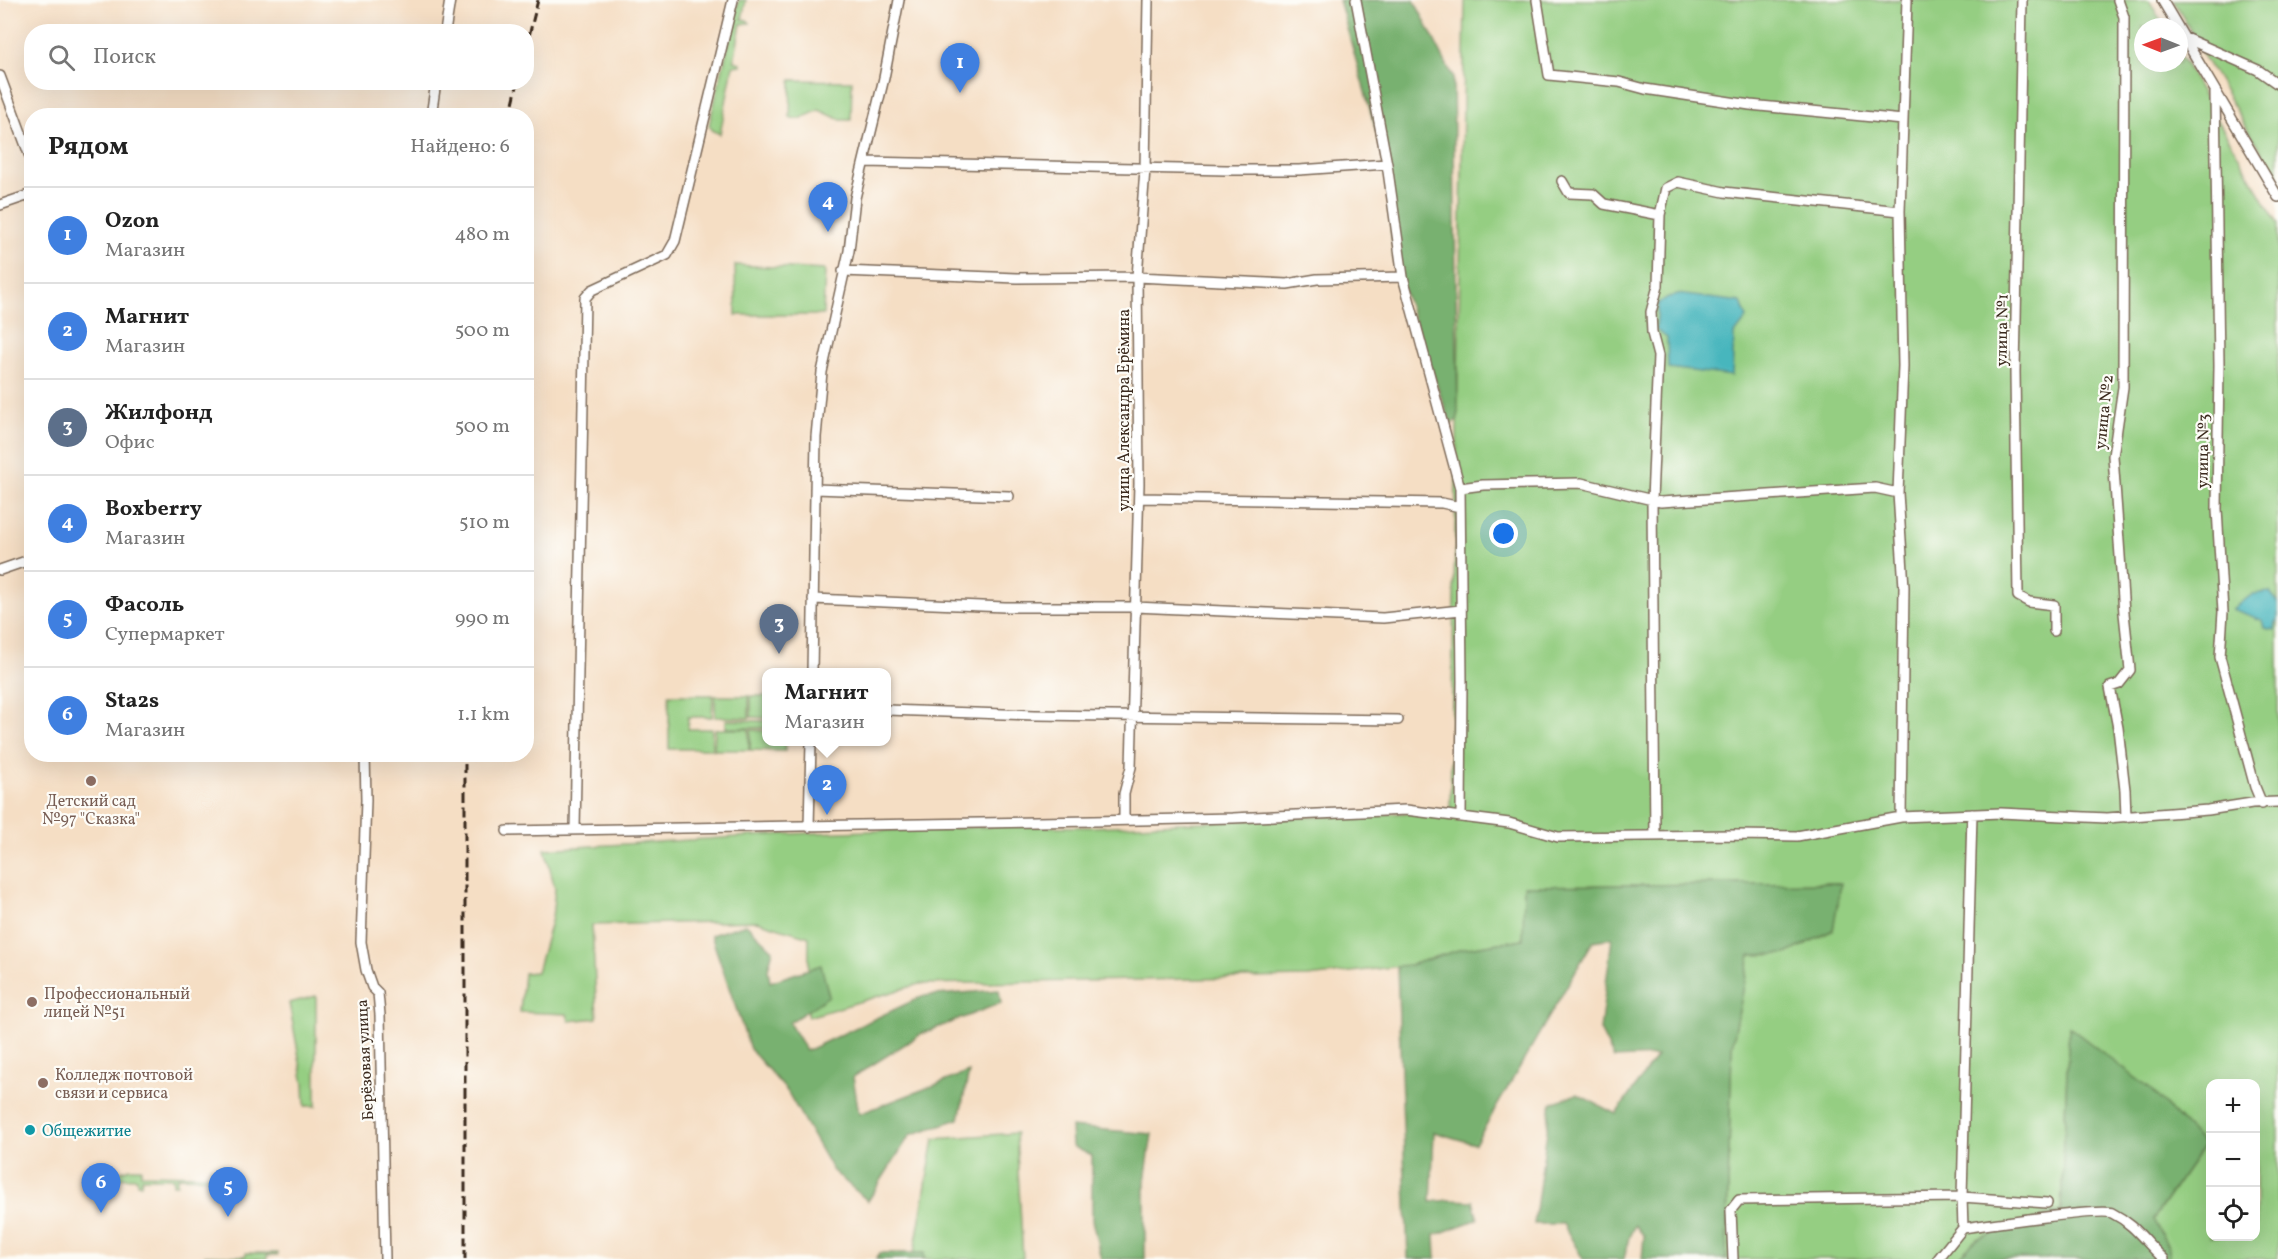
<!DOCTYPE html>
<html lang="ru">
<head>
<meta charset="utf-8">
<style>
  body { margin:0; font-family:Vollkorn,serif; background:#f6f6f6; color:#222 }
  .controls { position:absolute; right:18px; bottom:18px; display:grid; overflow:hidden; border-radius:12px; box-shadow:0 6px 24px #0002 }
  .controls button { width:54px; height:54px; display:grid; place-items:center; padding:0; border:0; border-bottom:2px solid #e0e0e0; background:#fff; color:#222; font:30px sans-serif }
  .compass { position:absolute; left:2134px; top:18px; width:54px; height:54px; border-radius:50%; background:#fff; box-shadow:0 6px 24px #0002; rotate:271deg }
  .you { position:absolute; left:1504px; top:534px; width:21px; height:21px; margin:-15px; border:4px solid #fff; border-radius:50%; background:#1a73e8; box-shadow:0 0 0 9px #1a73e833 }
  .badge { display:grid; place-items:center; width:39px; height:39px; border-radius:50%; background:#ea580c; color:#fff; font-size:20px; font-weight:700 }
  .pin { position:absolute; translate:-50% -50px; filter:drop-shadow(0 2px 3px #0008) }
  .pin::after { content:''; position:absolute; top:32px; width:21px; height:18px; background:inherit; clip-path:polygon(0 0,100% 0,50% 100%) }
  .popup { position:absolute; left:762px; top:668px; width:129px; height:78px; box-sizing:border-box; display:grid; place-content:center; border-radius:12px; background:#fff; filter:drop-shadow(0 2px 4px #0005); font-size:20px; white-space:nowrap; color:#767676 }
  .popup b { font-size:22px; color:#222 }
  .popup::after { content:''; position:absolute; left:50%; top:100%; margin-left:-12px; border:12px solid transparent; border-top-color:#fff }
  .list { margin:0; padding:0; list-style:none }
  h2 { display:flex; justify-content:space-between; align-items:center; height:78px; margin:0; padding:0 24px; font-size:26px }
  h2 small { font-size:20px; font-weight:400; color:#767676 }
  .list li { display:grid; grid-template-columns:39px 1fr auto; gap:18px; align-items:center; box-sizing:border-box; height:96px; padding:0 24px; border-top:2px solid #e0e0e0 }
  .list b { display:block; font-size:22px; white-space:nowrap }
  .list p { margin:0; font-size:20px; white-space:nowrap; color:#767676 }
  .list em { font-size:20px; font-style:normal; color:#767676 }
  .icon { flex:none; width:33px; height:33px; fill:none; stroke:currentColor; stroke-width:2; stroke-linecap:round; stroke-linejoin:round }
  .map { position:relative; flex:none; width:2278px; height:1259px; overflow:hidden }
  .search { position:absolute; background:#fff; box-shadow:0 6px 24px #0002; left:24px; top:24px; width:510px; height:66px; display:flex; align-items:center; gap:15px; box-sizing:border-box; padding:0 21px; border-radius:24px; color:#767676; font-size:22px }
  .panel { position:absolute; background:#fff; box-shadow:0 6px 24px #0002; left:24px; top:108px; width:510px; height:654px; border-radius:24px }
  .map>svg:first-child { display:block }
  .green { fill:#95ce82; stroke:#687c50; stroke-width:1.5; fill-rule:evenodd }
  .forest { fill:#78b170; stroke:#5a6e47; stroke-width:1.5 }
  .water { fill:#46b6bd; stroke:#40706e; stroke-width:1.5 }
  .lines { fill:none; stroke-linecap:round; stroke-linejoin:round }
  .minor-casing { stroke:#7c6958; stroke-width:12 }
  .minor { stroke:#fff; stroke-width:9 }
  .rail { stroke:#3b2a1e; stroke-width:3; stroke-dasharray:9 4.5; stroke-linecap:butt }
  .education-dot { fill:#8d6e63; stroke:#fdfcf7; stroke-width:2 }
  .culture-dot { fill:#0f9aa8; stroke:#fdfcf7; stroke-width:2 }
  .labels { text-anchor:middle; stroke-width:4.5; stroke-linejoin:round; paint-order:stroke }
  .street-label { font-size:16px; fill:#3b2a1e; stroke:#fdfcf7 }
  .education-label { font-size:16px; fill:#785e54; stroke:#fdfcf7; text-anchor:start }
  .culture-label { font-size:16px; fill:#0d838f; stroke:#fdfcf7; text-anchor:start }
</style>
</head>
<body>
<div class="map">
<svg width="2278" height="1259" viewBox="0 0 2278 1259">
  <rect width="100%" height="100%" fill="#fdfcf7"/>
  <filter id="ink" filterUnits="userSpaceOnUse"><feTurbulence type="fractalNoise" baseFrequency=".0167" numOctaves="2"/><feDisplacementMap in="SourceGraphic" scale="12" xChannelSelector="R" yChannelSelector="G"/><feConvolveMatrix kernelMatrix="1 2 1 2 8 2 1 2 1" color-interpolation-filters="sRGB"/></filter>
  <filter id="wash" filterUnits="userSpaceOnUse"><feTurbulence type="fractalNoise" baseFrequency=".008" numOctaves="4" result="noise"/><feDisplacementMap in="SourceGraphic" scale="24" xChannelSelector="R" yChannelSelector="G"/><feGaussianBlur stdDeviation="1.35" result="paint"/><feColorMatrix in="noise" values="0 0 0 0 0 0 0 0 0 0 0 0 0 0 0 0 0 1.4 0 .05"/><feComposite in="paint" operator="in"/></filter>
  <g filter="url(#wash)">
    <rect width="100%" height="100%" fill="#f5dec4"/>
    <path class="green" d="M 739,0 L 746,0 L 742,19 L 747,20 L 750,23 L 741,24 L 734,61 L 741,63 L 741,65 L 733,66 L 720,134 L 713,131 L 709,125 Z
      M 1465,0 L 2149,0 L 2164,27 L 2143,27 L 2143,63 L 2179,63 L 2179,53 L 2278,224 L 2278,1259 L 2169,1259 L 2169,1248 L 2153,1220 L 2204,1145 L 2150,1089 L 2069,1027 L 2061,1211 L 1977,1239 L 1956,1259 L 1726,1259 L 1732,1046 L 1750,955 L 1786,954 L 1833,930 L 1840,883 L 1525,886 L 1524,939 L 1462,949 L 1410,965 L 1308,977 L 919,984 L 808,1017 L 809,937 L 757,921 L 592,925 L 597,1018 L 569,1021 L 567,1014 L 520,1012 L 524,973 L 537,972 L 552,918 L 555,889 L 545,849 L 785,834 L 1009,826 L 1091,827 L 1450,811 ZM 2210,1084 L 2256,1084 L 2256,1236 L 2210,1236 Z
      M 2174,0 L 2278,0 L 2278,179 L 2207,62 Z
      M 791,80 L 852,81 L 851,120 L 841,120 L 819,110 L 800,119 L 790,118 Z
      M 735,265 L 825,270 L 823,315 L 736,315 Z
      M 669,695 L 713,695 L 712,717 L 688,717 L 688,729 L 712,729 L 712,749 L 669,749 Z
      M 715,696 L 749,696 L 749,718 L 715,717 Z
      M 751,696 L 767,696 L 767,718 L 751,717 Z
      M 726,720 L 767,721 L 767,728 L 726,728 Z
      M 715,729 L 749,729 L 749,750 L 714,750 Z
      M 751,730 L 767,731 L 767,742 L 785,742 L 785,751 L 750,750 Z
      M 316,996 L 316,1106 L 305,1106 L 304,1084 L 289,1003 Z
      M 1016,1133 L 1023,1259 L 924,1259 L 924,1253 L 914,1253 L 934,1139 Z
      M 211,1167 L 217,1171 L 218,1176 L 214,1184 L 211,1184 L 210,1178 L 177,1177 L 177,1184 L 173,1184 L 173,1178 L 142,1178 L 141,1184 L 137,1183 L 137,1178 L 104,1177 L 104,1184 L 93,1185 L 91,1182 L 130,1168 L 141,1168 L 141,1174 L 210,1175 Z
      M 246,1253 L 278,1253 L 278,1255 L 267,1255 L 267,1259 L 205,1259 L 205,1255 L 245,1256 Z"/>
    <path class="forest" d="M 1339,0 L 1414,0 L 1453,77 L 1458,419 L 1451,425 L 1394,263 L 1385,163 Z
      M 1841,883 L 1833,930 L 1786,954 L 1750,955 L 1732,1046 L 1726,1259 L 1642,1259 L 1644,1236 L 1635,1225 L 1629,1237 L 1624,1259 L 1583,1259 L 1563,1224 L 1534,1224 L 1551,1103 L 1577,1094 L 1616,1114 L 1657,1056 L 1614,1058 L 1600,1030 L 1612,938 L 1593,941 L 1475,1144 L 1434,1132 L 1431,1202 L 1449,1200 L 1473,1201 L 1478,1219 L 1435,1235 L 1436,1259 L 1408,1259 L 1397,966 L 1410,965 L 1462,949 L 1523,939 L 1524,886 Z
      M 746,924 L 773,950 L 768,969 L 770,982 L 821,965 L 829,996 L 789,1023 L 806,1051 L 923,996 L 999,990 L 1001,1003 L 921,1034 L 853,1077 L 859,1114 L 969,1072 L 959,1119 L 910,1135 L 868,1201 L 833,1171 L 787,1091 L 750,1049 L 711,935 Z
      M 2069,1027 L 2150,1089 L 2204,1145 L 2153,1219 L 2169,1249 L 2169,1259 L 1956,1259 L 1977,1239 L 2061,1211 Z
      M 1071,1127 L 1152,1134 L 1145,1181 L 1145,1259 L 1101,1259 L 1092,1220 L 1092,1156 L 1072,1146 Z
      M 880,1253 L 924,1253 L 924,1259 L 876,1259 Z"/>
    <path class="water" d="M 1677,294 L 1741,302 L 1747,318 L 1734,335 L 1732,376 L 1668,368 L 1667,338 L 1656,330 L 1658,303 Z
      M 2270,592 L 2278,602 L 2278,621 L 2276,622 L 2275,630 L 2264,628 L 2262,620 L 2232,609 L 2253,594 Z"/>
  </g>
  <g filter="url(#ink)">
    <g class="lines">
      <g class="minor-casing">
        <path id="minor" d="M 1356,0 L 1387,164 L 1403,277 L 1460,488 L 1462,681 L 1461,817
          M 1537,0 L 1549,75 L 1619,82 L 1645,89 L 1750,105 L 1903,120
          M 2022,0 L 2015,372 L 2018,596 L 2029,602 L 2054,605 L 2054,631
          M 2118,0 L 2124,17 L 2123,387 L 2113,456 L 2124,613 L 2130,670 L 2119,684 L 2110,687 L 2118,728 L 2125,790 L 2126,817
          M 2162,0 L 2178,27
          M 2179,29 L 2278,197
          M 445,32 L 450,0
          M 2183,37 L 2258,70 L 2278,84
          M 0,76 L 32,162
          M 2215,92 L 2219,365 L 2217,509 L 2223,612 L 2220,657 L 2255,787 L 2262,804
          M 431,116 L 436,82
          M 865,162 L 1226,170 L 1299,170 L 1387,164
          M 1562,181 L 1569,193 L 1593,194 L 1604,204 L 1660,215 L 1666,188 L 1678,182 L 1724,192 L 1900,211
          M 0,205 L 32,194
          M 843,271 L 1017,278 L 1137,277 L 1287,284 L 1317,279 L 1403,277
          M 1460,488 L 1483,485 L 1581,483 L 1661,502 L 1875,488 L 1898,493
          M 815,489 L 1009,496
          M 1139,498 L 1442,503 L 1460,507
          M 0,570 L 32,559
          M 813,599 L 1005,607 L 1135,607 L 1383,618 L 1461,610
          M 812,672 L 816,437 L 822,372 L 849,251 L 855,198 L 884,78 L 899,0
          M 887,710 L 1035,715 L 1398,720
          M 365,754 L 366,800 L 361,942 L 366,970 L 372,987 L 378,993 L 380,1015 L 385,1259
          M 1901,817 L 1904,587 L 1898,493 L 1903,366 L 1900,211 L 1907,0
          M 1124,820 L 1124,794 L 1131,767 L 1139,484 L 1137,277 L 1145,169 L 1148,0
          M 809,827 L 811,742
          M 575,830 L 585,298 L 592,290 L 667,255 L 675,241 L 733,0
          M 507,831 L 1093,821 L 1233,818 L 1406,810 L 1509,823 L 1558,837 L 1735,835 L 1797,836 L 1901,817 L 2001,813 L 2107,818 L 2208,810 L 2252,803 L 2278,802
          M 1655,836 L 1652,500 L 1658,356 L 1652,333 L 1651,312 L 1658,286 L 1660,215
          M 1963,1228 L 1962,1197 L 1972,814
          M 1733,1259 L 1731,1210 L 1739,1200 L 1962,1197 L 2047,1203
          M 1938,1259 L 1963,1228 C 1985,1225 2100,1208 2112,1213 C 2136,1225 2145,1242 2164,1259"/>
      </g>
      <use href="#minor" class="minor"/>
      <path class="rail" d="M 526,48 L 538,0
        M 510,116 L 518,82
        M 465,1259 L 465,754"/>
    </g>
  </g>
  <g class="education-dot">
    <circle cx="91" cy="781" r="6"/>
    <circle cx="32" cy="1002" r="6"/>
    <circle cx="43" cy="1083" r="6"/>
  </g>
  <circle class="culture-dot" cx="30" cy="1130" r="6"/>
  <g class="labels">
    <g class="street-label">
      <text transform="translate(2001 330) rotate(-89)" y="6">улица №1</text>
      <text transform="translate(1123 410) rotate(-90)" y="6">улица Александра Ерёмина</text>
      <text transform="translate(2103 412) rotate(-84)" y="6">улица №2</text>
      <text transform="translate(2202 451) rotate(-89)" y="6">улица №3</text>
      <text transform="translate(364 1060) rotate(-93)" y="6">Берёзовая улица</text>
    </g>
    <g class="education-label">
      <text x="91" y="806" text-anchor="middle">Детский сад<tspan x="91" dy="18">№97 "Сказка"</tspan></text>
      <text x="44" y="999">Профессиональный<tspan x="44" dy="18">лицей №51</tspan></text>
      <text x="55" y="1080">Колледж почтовой<tspan x="55" dy="18">связи и сервиса</tspan></text>
    </g>
    <g class="culture-label">
      <text x="42" y="1136">Общежитие</text>
    </g>
  </g>
</svg>
<div class="controls">
<button>+</button>
<button>−</button>
<button><svg class="icon" aria-label="locate" viewBox="0 0 24 24"><circle cx="12" cy="12" r="6"/><path d="M12 2v4M12 18v4M2 12h4M18 12h4"/></svg></button>
</div>
<svg class="compass" viewBox="-18 -18 36 36"><path d="M0-13l5 13h-10z" fill="#e53935"/><path d="M0 13l5-13h-10z" fill="#767676"/></svg>
<div class="you"></div>
<div class="pin badge" style="left:960px;top:93px;background:#3f7fe0">1</div>
<div class="pin badge" style="left:827px;top:815px;background:#3f7fe0">2</div>
<div class="popup"><b>Магнит</b>Магазин</div>
<div class="pin badge" style="left:779px;top:654px;background:#5c6f8a">3</div>
<div class="pin badge" style="left:828px;top:232px;background:#3f7fe0">4</div>
<div class="pin badge" style="left:228px;top:1217px;background:#3f7fe0">5</div>
<div class="pin badge" style="left:101px;top:1213px;background:#3f7fe0">6</div>
<div class="search"><svg class="icon" aria-label="search" viewBox="0 0 24 24"><circle cx="10" cy="10" r="6"/><path d="M15 15l6 6"/></svg>Поиск</div>
<section class="panel">
<h2>Рядом<small>Найдено: 6</small></h2>
<ul class="list">
<li><span class="badge" style="background:#3f7fe0">1</span><div><b>Ozon</b><p>Магазин</p></div><em>480 m</em></li>
<li><span class="badge" style="background:#3f7fe0">2</span><div><b>Магнит</b><p>Магазин</p></div><em>500 m</em></li>
<li><span class="badge" style="background:#5c6f8a">3</span><div><b>Жилфонд</b><p>Офис</p></div><em>500 m</em></li>
<li><span class="badge" style="background:#3f7fe0">4</span><div><b>Boxberry</b><p>Магазин</p></div><em>510 m</em></li>
<li><span class="badge" style="background:#3f7fe0">5</span><div><b>Фасоль</b><p>Супермаркет</p></div><em>990 m</em></li>
<li><span class="badge" style="background:#3f7fe0">6</span><div><b>Sta2s</b><p>Магазин</p></div><em>1.1 km</em></li>
</ul>
</section>
</div>
</body>
</html>
